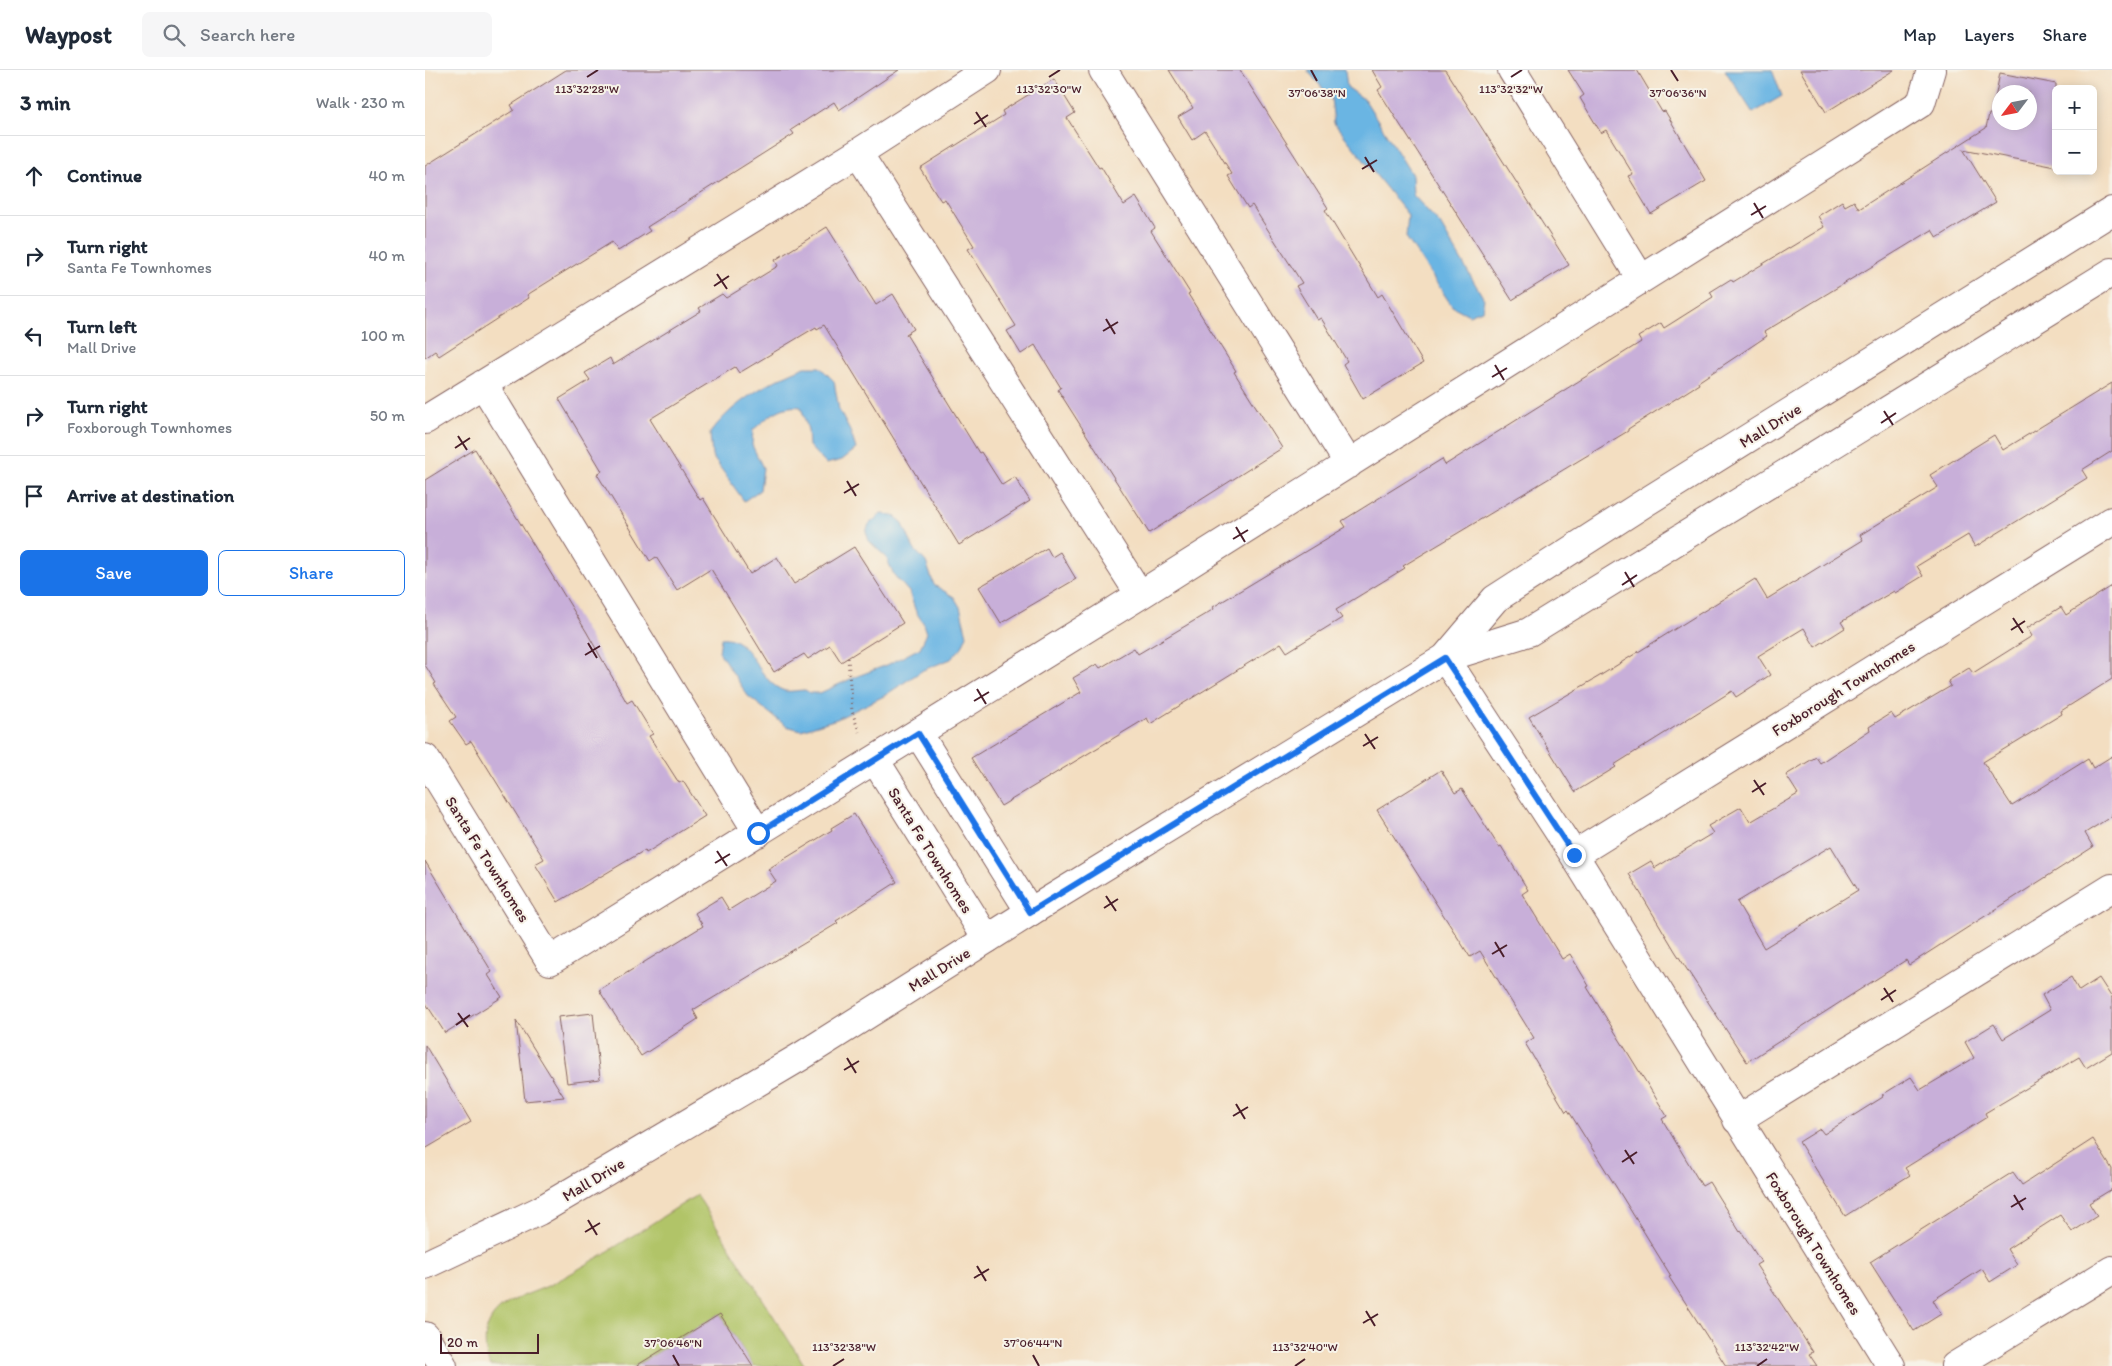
<!DOCTYPE html>
<html lang="en">
<head>
<meta charset="utf-8">
<style>
  body { margin:0; font-family:Itim,sans-serif; background:#f6f6f7; color:#1f2937 }
  .controls { position:absolute; right:15px; top:15px; display:grid; overflow:hidden; border-radius:8px; box-shadow:0 2px 12px #0003 }
  .controls button { width:45px; height:45px; display:grid; place-items:center; padding:0; border:0; border-bottom:1px solid #e0e1e3; background:#fff; color:#1f2937; font:25px sans-serif }
  .compass { position:absolute; left:1567px; top:15px; width:45px; height:45px; border-radius:50%; background:#fff; box-shadow:0 2px 12px #0003; rotate:238deg }
  .scale { position:absolute; left:15px; bottom:12px; width:99px; box-sizing:border-box; padding-left:5px; border:2px solid #4a1f2b; border-top:0; font-size:14px; line-height:18px; white-space:nowrap; color:#4a1f2b; -webkit-text-stroke:4px #f7f3e8; paint-order:stroke }
  .stop { position:absolute; width:15px; height:15px; margin:-11px; border:4px solid #1a73e8; border-radius:50%; background:#fff }
  .stop.end { background:#1a73e8; border-color:#fff; box-shadow:0 1px 5px #0008 }
  .list { margin:0; padding:0; list-style:none }
  h2 { display:flex; justify-content:space-between; align-items:center; height:65px; margin:0; padding:0 20px; font-size:21px }
  h2 small { font-size:16px; font-weight:400; color:#747a83 }
  .list li { display:grid; grid-template-columns:32px 1fr auto; gap:15px; align-items:center; box-sizing:border-box; height:80px; padding:0 20px; border-top:1px solid #e0e1e3 }
  .list b { display:block; font-size:19px; white-space:nowrap }
  .list p { margin:0; font-size:16px; white-space:nowrap; color:#747a83 }
  .list em { font-size:16px; font-style:normal; color:#747a83 }
  .actions { display:flex; gap:10px; padding:15px 20px }
  .actions a { flex:1; padding:11px 0; border:1px solid #1a73e8; border-radius:8px; text-align:center; font-size:18px; color:#1a73e8 }
  .actions .main { background:#1a73e8; color:#fff }
  .icon { flex:none; width:28px; height:28px; fill:none; stroke:currentColor; stroke-width:2; stroke-linecap:round; stroke-linejoin:round }
  .map { position:relative; flex:none; width:1687px; height:1296px; overflow:hidden }
  header { display:flex; align-items:center; gap:30px; box-sizing:border-box; height:70px; padding:0 25px; background:#fff; border-bottom:1px solid #e0e1e3 }
  header strong { font-size:24px }
  nav { display:flex; gap:28px; margin-inline-start:auto; font-size:18px }
  .search { width:350px; height:45px; background:#f6f6f7; display:flex; align-items:center; gap:12px; box-sizing:border-box; padding:0 18px; border-radius:8px; color:#747a83; font-size:19px }
  main { display:flex }
  aside { flex:1; background:#fff }
  .map>svg:first-child { display:block }
  .green { fill:#b1c468; stroke:#7e724a }
  .water { fill:#6ab5e3; stroke:#5a6a87 }
  .building { fill:#c8afd9; fill-rule:evenodd }
  .lines { fill:none; stroke-linecap:round; stroke-linejoin:round }
  .street-casing { stroke:#856260; stroke-width:30 }
  .secondary-casing { stroke:#856260; stroke-width:30 }
  .path { stroke:#856260; stroke-width:3; stroke-dasharray:1 4; stroke-linecap:butt }
  .street { stroke:#fff; stroke-width:28 }
  .secondary { stroke:#fff; stroke-width:28 }
  .route { stroke:#1a73e8; stroke-width:6 }
  .ticks { fill:none; stroke:#4a1f2b; stroke-width:2 }
  .labels { text-anchor:middle; stroke-width:4; stroke-linejoin:round; paint-order:stroke }
  .street-label { font-size:16px; fill:#4a1f2b; stroke:#f7f3e8 }
  .ticks-label { font-size:12px; text-anchor:middle; fill:#4a1f2b; stroke:#f7f3e8; stroke-width:4; stroke-linejoin:round; paint-order:stroke }
</style>
</head>
<body>
<header>
<strong>Waypost</strong>
<div class="search"><svg class="icon" aria-label="search" viewBox="0 0 24 24"><circle cx="10" cy="10" r="6"/><path d="M15 15l6 6"/></svg>Search here</div>
<nav><a>Map</a><a>Layers</a><a>Share</a></nav>
</header>
<main>
<aside>
<h2>3 min<small>Walk · 230 m</small></h2>
<ul class="list">
<li><svg class="icon" aria-label="ahead" viewBox="0 0 24 24"><path d="M12 20V5M6 11l6-6 6 6"/></svg><div><b>Continue</b></div><em>40 m</em></li>
<li><svg class="icon" aria-label="right" viewBox="0 0 24 24"><path d="M7 20v-9h11M14 6l5 5-5 5"/></svg><div><b>Turn right</b><p>Santa Fe Townhomes</p></div><em>40 m</em></li>
<li><svg class="icon" aria-label="left" viewBox="0 0 24 24"><path d="M17 20v-9H6M10 6l-5 5 5 5"/></svg><div><b>Turn left</b><p>Mall Drive</p></div><em>100 m</em></li>
<li><svg class="icon" aria-label="right" viewBox="0 0 24 24"><path d="M7 20v-9h11M14 6l5 5-5 5"/></svg><div><b>Turn right</b><p>Foxborough Townhomes</p></div><em>50 m</em></li>
<li><svg class="icon" aria-label="arrive" viewBox="0 0 24 24"><path d="M6 21V4h12l-3 4 3 4H6"/></svg><div><b>Arrive at destination</b></div></li>
</ul>
<div class="actions"><a class="main">Save</a><a>Share</a></div>
</aside>
<div class="map">
<svg width="1687" height="1296" viewBox="0 0 1687 1296">
  <rect width="100%" height="100%" fill="#f7f3e8"/>
  <filter id="ink" filterUnits="userSpaceOnUse"><feTurbulence type="fractalNoise" baseFrequency=".02" numOctaves="2"/><feDisplacementMap in="SourceGraphic" scale="10" xChannelSelector="R" yChannelSelector="G"/><feConvolveMatrix kernelMatrix="1 2 1 2 8 2 1 2 1" color-interpolation-filters="sRGB"/></filter>
  <filter id="wash" filterUnits="userSpaceOnUse"><feTurbulence type="fractalNoise" baseFrequency=".0096" numOctaves="4" result="noise"/><feDisplacementMap in="SourceGraphic" scale="20" xChannelSelector="R" yChannelSelector="G"/><feGaussianBlur stdDeviation="1.12" result="paint"/><feColorMatrix in="noise" values="0 0 0 0 0 0 0 0 0 0 0 0 0 0 0 0 0 1.4 0 .05"/><feComposite in="paint" operator="in"/></filter>
  <g filter="url(#wash)">
    <rect width="100%" height="100%" fill="#f3dec1"/>
    <path class="green" d="M 272,1125 L 380,1296 L 328,1296 L 295,1244 L 211,1296 L 65,1296 C 58,1277 57,1255 74,1240 C 85,1229 110,1222 125,1215 C 176,1188 223,1155 272,1125 Z"/>
    <path class="water" d="M 882,0 L 920,0 L 922,17 L 940,30 L 987,105 L 988,125 L 1015,154 L 1059,229 L 1057,240 L 1044,245 L 1027,236 L 981,167 L 983,145 L 909,53 L 906,28 Z
      M 1300,0 L 1347,0 L 1357,26 L 1328,43 Z
      M 380,297 L 395,297 L 409,311 L 414,340 L 426,363 L 431,379 L 417,390 L 401,394 L 384,376 L 383,360 L 376,337 C 356,334 343,347 328,360 L 327,375 L 338,398 L 335,420 L 319,431 L 287,386 L 285,363 C 309,331 343,312 380,297 Z
      M 456,444 L 468,445 L 477,452 L 489,479 L 501,492 L 509,515 L 529,527 L 535,537 L 542,565 L 537,577 L 526,589 L 498,600 L 459,626 L 412,649 L 376,660 L 361,656 L 323,626 L 294,582 L 296,568 C 326,564 332,613 360,621 C 366,622 374,620 380,620 L 385,623 L 395,623 L 430,607 L 462,595 L 495,578 L 502,563 L 499,554 L 491,542 L 484,522 L 469,505 L 461,487 L 444,471 L 441,462 L 444,454 Z"/>
    <g id="blocks">
      <path class="building" d="M 141,0 L 474,0 L 414,40 L 409,32 L 366,60 L 369,64 L 222,157 L 225,161 L 193,181 L 187,172 L 102,225 L 104,228 L 14,286 L 10,281 L 0,288 L 0,96 L 89,40 L 86,35 Z
        M 744,0 L 815,0 L 903,138 L 900,140 L 953,227 L 957,224 L 998,293 L 938,329 L 918,294 L 922,291 L 896,248 L 892,250 L 871,216 L 877,213 L 827,135 L 823,138 L 803,106 L 807,104 L 780,61 L 767,70 L 753,47 L 768,38 Z
        M 947,0 L 1020,0 L 1144,195 L 1087,230 L 953,20 L 957,17 Z
        M 1143,0 L 1212,0 L 1237,42 L 1240,41 L 1281,111 L 1226,144 L 1203,106 L 1208,104 L 1181,60 L 1176,63 L 1155,28 L 1159,25 Z
        M 1375,0 L 1469,0 L 1401,42 Z
        M 1575,3 L 1631,14 L 1631,97 L 1538,79 L 1571,132 L 1512,168 L 1507,160 L 1339,262 L 1342,266 L 1273,312 L 1274,314 L 1203,359 L 1203,361 L 978,496 L 980,498 L 911,540 L 917,548 L 862,582 L 856,573 L 725,654 L 722,648 L 576,736 L 546,688 L 656,622 L 648,608 L 672,594 L 675,598 L 709,578 L 713,584 L 789,539 L 788,537 L 921,457 L 917,451 L 1017,389 L 1020,395 L 1216,272 L 1213,267 L 1236,253 L 1239,258 L 1288,227 L 1285,222 L 1306,209 L 1308,212 L 1399,157 L 1393,146 L 1417,131 L 1420,136 L 1429,131 L 1434,139 L 1561,58 L 1564,44 L 1567,44 ZM 1574,22 L 1604,22 L 1604,52 L 1574,52 Z
        M 629,9 L 650,43 L 642,48 L 674,98 L 676,97 L 699,135 L 711,127 L 730,158 L 726,161 L 765,223 L 763,224 L 811,301 L 809,302 L 857,378 L 724,463 L 633,320 L 636,318 L 610,275 L 596,284 L 582,261 L 591,256 L 543,179 L 549,176 L 520,129 L 516,131 L 495,98 L 579,45 L 577,41 Z
        M 402,157 L 451,235 L 468,224 L 489,259 L 481,264 L 554,383 L 556,382 L 577,415 L 590,407 L 605,431 L 534,475 L 399,255 L 392,259 L 391,257 L 314,303 L 310,297 L 225,349 L 275,430 L 278,428 L 325,504 L 352,487 L 369,514 L 429,477 L 478,553 L 416,592 L 405,575 L 383,589 L 379,584 L 349,602 L 286,499 L 252,520 L 231,487 L 225,491 L 172,404 L 177,401 L 134,329 L 165,310 L 160,303 L 185,288 L 188,295 L 276,241 L 274,238 L 297,224 L 301,228 L 353,196 L 350,190 Z
        M 1687,313 L 1687,381 L 1657,400 L 1662,408 L 1550,477 L 1543,465 L 1492,496 L 1498,506 L 1470,523 L 1469,521 L 1416,552 L 1420,558 L 1390,577 L 1379,558 L 1333,586 L 1345,605 L 1311,627 L 1307,621 L 1189,695 L 1191,697 L 1150,722 L 1104,647 L 1173,607 L 1330,509 L 1342,529 L 1438,470 L 1435,465 L 1513,417 L 1505,405 L 1569,365 L 1578,380 Z
        M 50,379 L 161,561 L 202,633 L 207,630 L 228,664 L 224,666 L 254,713 L 258,711 L 280,746 L 221,783 L 220,780 L 133,832 L 110,794 L 119,789 L 46,671 L 41,674 L 25,651 L 31,647 L 9,614 L 11,613 L 0,595 L 0,410 Z
        M 622,478 L 627,487 L 635,482 L 651,509 L 576,553 L 554,517 Z
        M 1687,516 L 1687,609 L 1636,641 L 1637,644 L 1558,692 L 1587,736 L 1663,689 L 1668,698 L 1687,686 L 1687,746 L 1660,763 L 1668,777 L 1484,895 L 1481,890 L 1322,992 L 1250,881 L 1204,804 L 1226,791 L 1230,798 L 1288,763 L 1283,756 L 1316,737 L 1325,752 L 1373,724 L 1361,705 L 1391,687 L 1395,693 L 1445,660 L 1444,657 L 1466,643 L 1470,649 L 1526,616 L 1523,611 L 1544,598 L 1548,603 L 1607,566 L 1602,558 L 1636,537 L 1641,545 ZM 1406,776 L 1433,820 L 1339,878 L 1312,832 Z
        M 1016,700 L 1030,723 L 1037,719 L 1074,777 L 1076,776 L 1103,820 L 1097,824 L 1137,889 L 1145,884 L 1164,916 L 1162,917 L 1242,1046 L 1237,1049 L 1277,1116 L 1284,1112 L 1315,1162 L 1316,1161 L 1336,1192 L 1331,1195 L 1388,1282 L 1384,1284 L 1392,1296 L 1301,1296 L 1244,1207 L 1246,1206 L 1198,1128 L 1143,1040 L 1141,1042 L 1100,973 L 1109,968 L 1055,881 L 1045,887 L 952,740 Z
        M 429,744 L 472,812 L 411,851 L 413,853 L 268,940 L 273,949 L 216,986 L 174,920 L 278,856 L 270,843 L 296,827 L 304,840 L 351,811 L 343,799 L 407,760 L 406,758 Z
        M 0,791 L 67,902 L 63,905 L 77,927 L 20,963 L 0,932 Z
        M 1646,907 L 1654,921 L 1674,908 L 1687,928 L 1687,982 L 1661,998 L 1654,987 L 1560,1043 L 1562,1047 L 1480,1098 L 1485,1105 L 1420,1146 L 1374,1072 L 1395,1059 L 1399,1064 L 1458,1027 L 1457,1025 L 1486,1007 L 1495,1020 L 1549,988 L 1540,972 L 1569,954 L 1578,969 L 1625,940 L 1617,925 Z
        M 168,943 L 175,1009 L 142,1013 L 133,947 Z
        M 91,950 L 139,1027 L 100,1031 Z
        M 0,975 L 46,1052 L 0,1079 Z
        M 1668,1069 L 1687,1099 L 1687,1119 L 1664,1133 L 1672,1146 L 1647,1162 L 1635,1145 L 1582,1179 L 1592,1195 L 1565,1212 L 1557,1199 L 1508,1230 L 1516,1244 L 1489,1261 L 1445,1192 L 1588,1102 L 1597,1115 Z
        M 295,1244 L 328,1296 L 211,1296 Z"/>
    </g>
  </g>
  <g filter="url(#ink)">
    <use href="#blocks" fill-opacity="0" stroke="#856260" stroke-width="1"/>
    <g class="lines">
      <g class="street-casing">
        <path id="street" d="M 678,0 L 924,394
          M 1087,0 L 1216,209
          M 433,83 L 715,525
          M 58,314 L 333,763
          M 0,350 L 433,83 L 562,0
          M 1020,588 L 1149,785 L 1466,1296
          M 493,663 L 605,842
          M 0,688 L 125,891 L 715,525 L 1496,33 L 1506,0
          M 450,690 L 562,869
          M 1149,785 L 1687,451
          M 1312,1050 L 1687,818
          M 0,1266 L 18,1296
          M 1530,1296 L 1687,1200"/>
      </g>
      <g class="secondary-casing">
        <path id="secondary" d="M 1020,588 L 1070,529 L 1221,432 L 1687,141
          M 0,1195 L 114,1141 L 375,987 L 605,842 L 1020,588 L 1104,562 L 1687,202"/>
      </g>
      <path class="path" d="M 423,588 L 427,641 L 434,662"/>
      <use href="#street" class="street"/>
      <use href="#secondary" class="secondary"/>
    </g>
  </g>
  <g class="lines" filter="url(#ink)">
    <path class="route" d="M 333,763 L 493,663 L 605,842 L 1020,588 L 1149,785"/>
  </g>
  <path class="ticks" d="M 886,0 L 892,11M 1246,0 L 1253,11M 162,7 L 173,0M 624,7 L 635,0M 1086,7 L 1097,0M 551,42 L 561,57M 549,54 L 563,45M 940,87 L 949,102M 937,99 L 952,90M 1329,133 L 1338,148M 1326,145 L 1341,136M 292,204 L 302,219M 289,216 L 304,206M 681,249 L 690,264M 678,261 L 693,252M 1070,295 L 1079,310M 1067,307 L 1082,298M 1459,341 L 1468,355M 1456,353 L 1471,343M 33,366 L 42,380M 30,378 L 45,368M 422,411 L 431,426M 419,423 L 434,414M 811,457 L 820,472M 808,469 L 823,460M 1200,502 L 1209,517M 1197,515 L 1212,505M 1588,548 L 1598,563M 1586,560 L 1600,551M 163,573 L 172,588M 160,585 L 175,576M 552,619 L 561,634M 549,631 L 564,622M 940,664 L 950,679M 938,676 L 953,667M 1329,710 L 1339,725M 1327,722 L 1341,713M 292,781 L 302,796M 290,793 L 305,784M 681,826 L 691,841M 679,838 L 693,829M 1070,872 L 1079,887M 1067,884 L 1082,875M 1459,918 L 1468,932M 1456,930 L 1471,920M 33,943 L 43,957M 31,955 L 45,945M 422,988 L 431,1003M 419,1000 L 434,991M 811,1034 L 820,1049M 808,1046 L 823,1037M 1200,1080 L 1209,1094M 1197,1092 L 1212,1082M 1589,1125 L 1598,1140M 1586,1137 L 1601,1128M 163,1150 L 172,1165M 160,1162 L 175,1153M 552,1196 L 561,1211M 549,1208 L 564,1199M 941,1241 L 950,1256M 938,1253 L 953,1244M 248,1285 L 254,1296M 608,1285 L 614,1296M 408,1296 L 419,1289M 870,1296 L 880,1289M 1332,1296 L 1342,1289"/>
  <g class="labels">
    <g class="street-label">
      <text transform="translate(1345 355) rotate(-32)" y="6">Mall Drive</text>
      <text transform="translate(1418 618) rotate(-32)" y="6">Foxborough Townhomes</text>
      <text transform="translate(506 780) rotate(58)" y="6">Santa Fe Townhomes</text>
      <text transform="translate(63 789) rotate(58)" y="6">Santa Fe Townhomes</text>
      <text transform="translate(514 899) rotate(-32)" y="6">Mall Drive</text>
      <text transform="translate(168 1109) rotate(-31)" y="6">Mall Drive</text>
      <text transform="translate(1389 1173) rotate(58)" y="6">Foxborough Townhomes</text>
    </g>
  </g>
  <g class="ticks-label">
    <text x="162" y="23">113°32'28"W</text>
    <text x="624" y="23">113°32'30"W</text>
    <text x="1086" y="23">113°32'32"W</text>
    <text x="892" y="27">37°06'38"N</text>
    <text x="1253" y="27">37°06'36"N</text>
    <text x="248" y="1277">37°06'46"N</text>
    <text x="608" y="1277">37°06'44"N</text>
    <text x="419" y="1281">113°32'38"W</text>
    <text x="880" y="1281">113°32'40"W</text>
    <text x="1342" y="1281">113°32'42"W</text>
  </g>
</svg>
<div class="controls">
<button>+</button>
<button>−</button>
</div>
<svg class="compass" viewBox="-18 -18 36 36"><path d="M0-13l5 13h-10z" fill="#e53935"/><path d="M0 13l5-13h-10z" fill="#747a83"/></svg>
<div class="scale">20 m</div>
<div class="stop" style="left:333px;top:763px"></div>
<div class="stop end" style="left:1149px;top:785px"></div>
</div>
</main>
</body>
</html>
